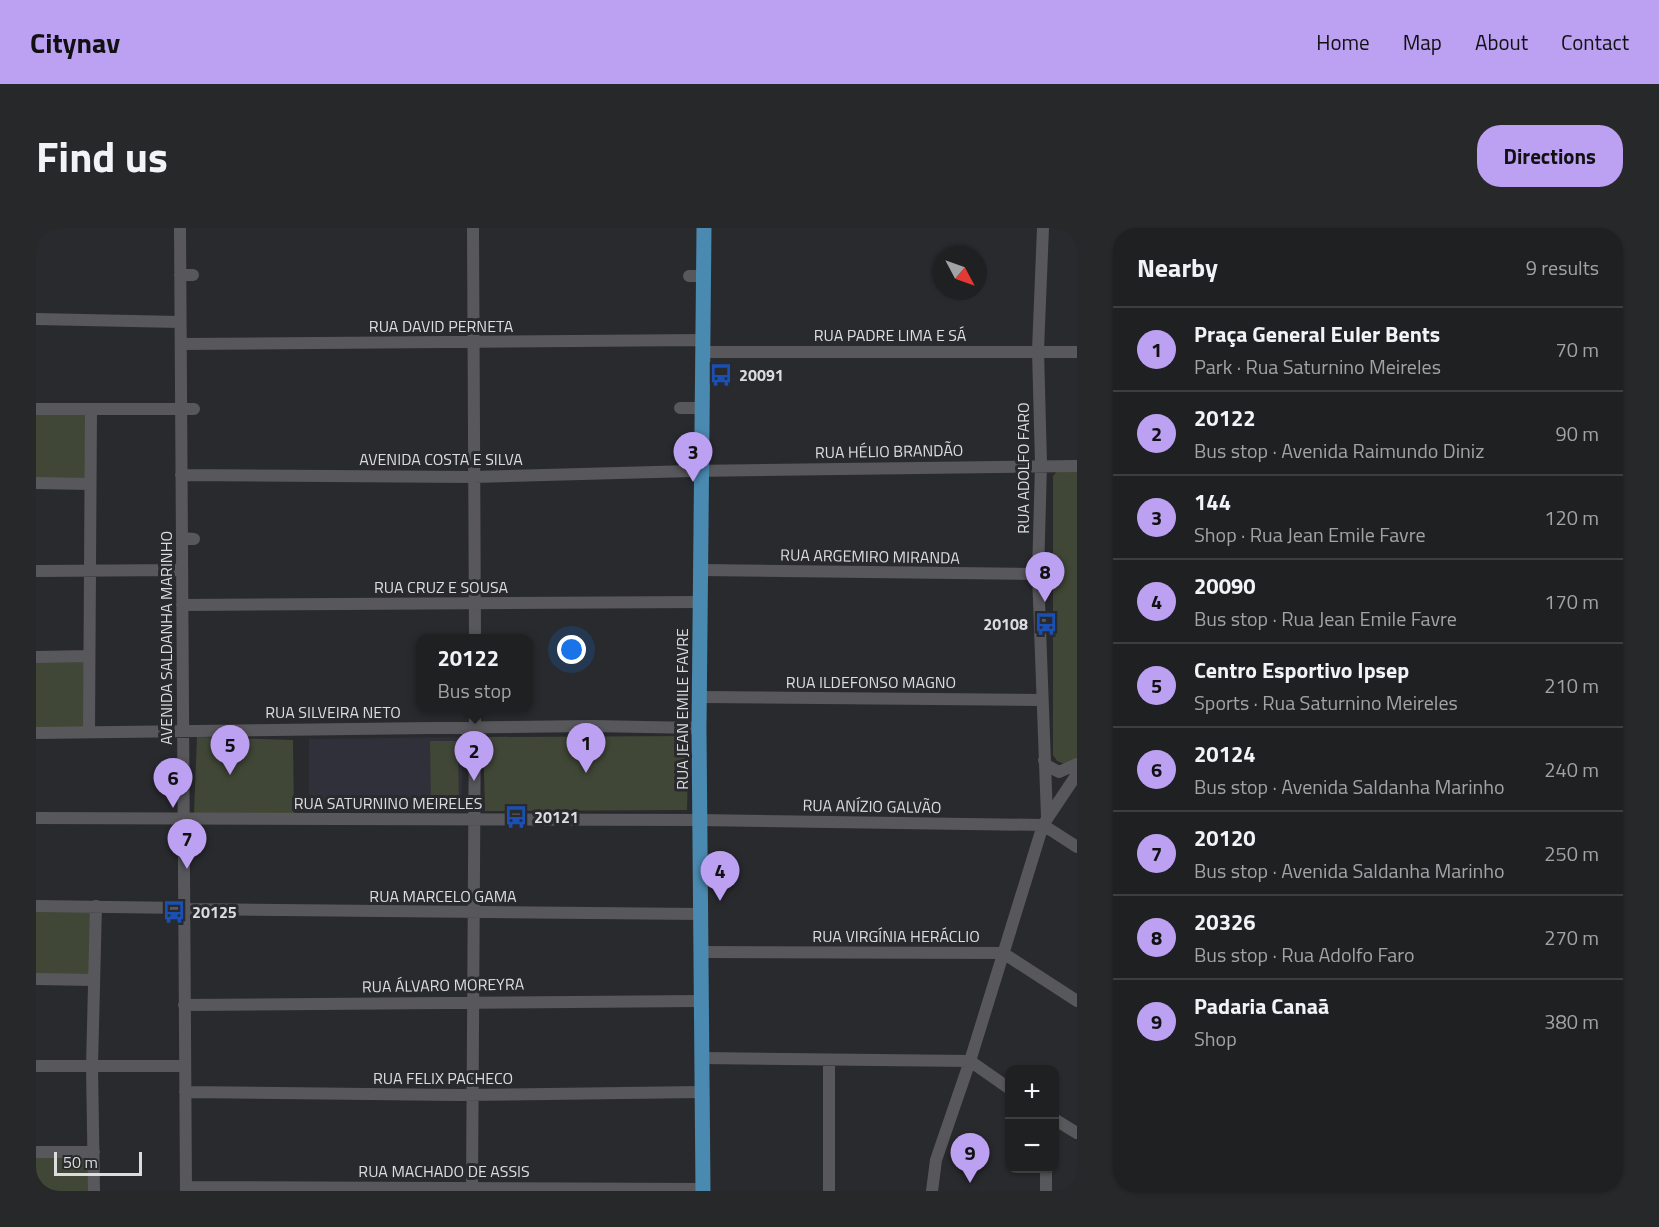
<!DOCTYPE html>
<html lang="en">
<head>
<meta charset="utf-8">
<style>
  body { margin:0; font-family:"Titillium Web",sans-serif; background:#27282a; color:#f1f3f6 }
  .controls { position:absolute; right:18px; bottom:18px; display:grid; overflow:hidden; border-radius:12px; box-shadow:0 2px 4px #0004 }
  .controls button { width:54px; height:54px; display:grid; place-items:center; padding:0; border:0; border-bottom:2px solid #3c3e40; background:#1f2022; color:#f1f3f6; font:30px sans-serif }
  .compass { position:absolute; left:897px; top:18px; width:54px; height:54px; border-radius:50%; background:#1f2022; box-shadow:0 2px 4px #0004; rotate:131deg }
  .scale { position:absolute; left:18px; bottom:15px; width:88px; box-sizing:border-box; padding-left:6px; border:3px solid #dcdcde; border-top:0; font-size:16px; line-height:21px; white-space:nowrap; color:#dcdcde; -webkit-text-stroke:4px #292a2d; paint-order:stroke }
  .you { position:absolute; left:536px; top:422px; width:21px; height:21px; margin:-15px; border:4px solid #fff; border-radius:50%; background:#1a73e8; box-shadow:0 0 0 9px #1a73e833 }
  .badge { display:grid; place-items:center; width:39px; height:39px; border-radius:50%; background:#bca0f2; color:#111; font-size:20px; font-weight:700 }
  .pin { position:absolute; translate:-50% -50px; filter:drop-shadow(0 2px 3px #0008) }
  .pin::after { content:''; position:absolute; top:32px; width:21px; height:18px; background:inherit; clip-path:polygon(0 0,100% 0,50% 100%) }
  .popup { position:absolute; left:380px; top:406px; width:117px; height:78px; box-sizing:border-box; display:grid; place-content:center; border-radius:12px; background:#1f2022; filter:drop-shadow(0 2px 4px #0005); font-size:20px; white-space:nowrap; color:#a1a3a5 }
  .popup b { font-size:22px; color:#f1f3f6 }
  .popup::after { content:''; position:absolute; left:50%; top:100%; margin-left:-12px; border:12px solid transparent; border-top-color:#1f2022 }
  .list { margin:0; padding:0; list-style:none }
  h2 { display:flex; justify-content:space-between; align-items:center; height:78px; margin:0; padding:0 24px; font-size:26px }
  h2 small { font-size:20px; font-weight:400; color:#a1a3a5 }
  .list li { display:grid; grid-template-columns:39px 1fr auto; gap:18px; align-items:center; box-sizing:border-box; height:84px; padding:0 24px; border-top:2px solid #3c3e40 }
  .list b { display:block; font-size:22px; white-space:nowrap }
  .list p { margin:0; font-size:20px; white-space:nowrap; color:#a1a3a5 }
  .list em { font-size:20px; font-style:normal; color:#a1a3a5 }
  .map { position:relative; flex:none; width:1041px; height:963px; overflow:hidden; border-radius:24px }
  header { display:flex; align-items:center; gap:36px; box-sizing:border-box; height:84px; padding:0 30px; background:#bca0f2; color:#111 }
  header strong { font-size:28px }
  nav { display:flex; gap:33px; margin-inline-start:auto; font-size:21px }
  .intro { display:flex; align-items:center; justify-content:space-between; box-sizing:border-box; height:144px; padding:0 36px }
  h1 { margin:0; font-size:42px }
  .button { padding:15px 27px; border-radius:24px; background:#bca0f2; color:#111; font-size:21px; font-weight:700 }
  main { display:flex; gap:36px; padding:0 36px }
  aside { flex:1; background:#1f2022; border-radius:24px; box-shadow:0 2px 4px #0004 }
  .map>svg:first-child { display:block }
  .built { fill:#2f3039 }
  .green { fill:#404736 }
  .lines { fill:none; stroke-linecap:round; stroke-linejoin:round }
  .minor { stroke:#58585c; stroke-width:12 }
  .major { stroke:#4a89b0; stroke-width:15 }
  .labels { text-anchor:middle; stroke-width:6; stroke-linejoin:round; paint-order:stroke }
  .street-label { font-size:16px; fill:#dcdcde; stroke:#292a2d }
  .poi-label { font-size:16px; font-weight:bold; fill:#dcdcde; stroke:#292a2d; text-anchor:start }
</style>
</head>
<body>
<header>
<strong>Citynav</strong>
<nav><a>Home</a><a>Map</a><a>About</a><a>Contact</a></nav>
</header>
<div class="intro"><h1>Find us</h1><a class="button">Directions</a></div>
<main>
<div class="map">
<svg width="1041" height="963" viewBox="0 0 1041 963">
  <rect width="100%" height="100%" fill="#292a2d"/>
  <path class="built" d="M 426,509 L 426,583 L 273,583 L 273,511 Z"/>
  <path class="green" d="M 0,185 L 51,185 L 49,253 L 0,251 Z
    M 1041,240 L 1041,530 L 1031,537 L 1021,533 L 1017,527 L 1017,248 L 1022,242 Z
    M 0,431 L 49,431 L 49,499 L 0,500 Z
    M 653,508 L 651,582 L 449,583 L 447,509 Z
    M 161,509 L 257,512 L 258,585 L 158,586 Z
    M 394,513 L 422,513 L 423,581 L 395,581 Z
    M 0,680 L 55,681 L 55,749 L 0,748 Z
    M 54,922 L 54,963 L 0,963 L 0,923 Z"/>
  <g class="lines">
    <path class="minor" d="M 144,0 L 150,963
      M 437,0 L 439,410
      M 1007,0 L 1002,122 L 1005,236 L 1002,346 L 1011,589
      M 144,47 L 157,47
      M 653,48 L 667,48
      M 0,91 L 144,94
      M 145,116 L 667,112
      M 667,124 L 1041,124
      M 644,180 L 666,180
      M 0,181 L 158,181
      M 145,247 L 437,249 L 656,243 L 1041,238
      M 0,255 L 54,256
      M 146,310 L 158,311
      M 665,342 L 1002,346
      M 0,343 L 146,342
      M 146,377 L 665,374
      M 0,429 L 53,428
      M 664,469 L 1005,472
      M 53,503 L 55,181
      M 0,505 L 556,498 L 663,500
      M 1008,532 L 1010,537 L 1023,544 L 1041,536
      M 0,590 L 664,592 L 1007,597
      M 1007,597 L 1041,619
      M 0,678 L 148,680
      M 148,681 L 665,686
      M 665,724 L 967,725 L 1041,773
      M 0,751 L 57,752
      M 148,777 L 665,773
      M 666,830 L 934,833 L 974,861
      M 0,838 L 148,838
      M 149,864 L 424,867 L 666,864
      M 1018,891 L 1041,905
      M 0,924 L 58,924
      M 1010,940 L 1010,963
      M 150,959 L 667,961
      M 58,963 L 56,838 L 60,678
      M 436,963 L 439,480
      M 793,963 L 793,833
      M 896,963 L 900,932 L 934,833 L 1007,597 L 1041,546"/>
    <path class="major" d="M 667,963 L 663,500 L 668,0"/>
  </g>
  <defs>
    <g id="bus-bare" transform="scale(1.8)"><path d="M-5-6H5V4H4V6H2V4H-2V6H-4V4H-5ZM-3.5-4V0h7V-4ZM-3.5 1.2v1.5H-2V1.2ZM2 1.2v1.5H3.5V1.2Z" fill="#1a4fb4" stroke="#292a2d" stroke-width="2.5" paint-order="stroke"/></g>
  </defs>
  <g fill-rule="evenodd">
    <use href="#bus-bare" x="685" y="147"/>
    <use href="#bus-bare" x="1010" y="396"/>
    <use href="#bus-bare" x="480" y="589"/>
    <use href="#bus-bare" x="138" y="684"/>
  </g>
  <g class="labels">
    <g class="street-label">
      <text x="405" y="104">RUA DAVID PERNETA</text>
      <text x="854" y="113">RUA PADRE LIMA E SÁ</text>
      <text transform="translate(853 223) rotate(-1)" y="6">RUA HÉLIO BRANDÃO</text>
      <text x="405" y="237">AVENIDA COSTA E SILVA</text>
      <text transform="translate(987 240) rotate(-90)" y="6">RUA ADOLFO FARO</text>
      <text transform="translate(834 328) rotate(1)" y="6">RUA ARGEMIRO MIRANDA</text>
      <text x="405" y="365">RUA CRUZ E SOUSA</text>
      <text transform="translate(130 410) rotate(-90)" y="6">AVENIDA SALDANHA MARINHO</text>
      <text x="835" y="460">RUA ILDEFONSO MAGNO</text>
      <text transform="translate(646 481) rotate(-90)" y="6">RUA JEAN EMILE FAVRE</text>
      <text x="297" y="490">RUA SILVEIRA NETO</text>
      <text x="352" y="581">RUA SATURNINO MEIRELES</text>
      <text transform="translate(836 578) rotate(1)" y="6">RUA ANÍZIO GALVÃO</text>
      <text x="407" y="674">RUA MARCELO GAMA</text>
      <text x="860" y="714">RUA VIRGÍNIA HERÁCLIO</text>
      <text transform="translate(407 757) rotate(-1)" y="6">RUA ÁLVARO MOREYRA</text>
      <text x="407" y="856">RUA FELIX PACHECO</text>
      <text x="408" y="949">RUA MACHADO DE ASSIS</text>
    </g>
    <g class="poi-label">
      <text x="703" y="153">20091</text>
      <text x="992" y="402" text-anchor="end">20108</text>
      <text x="498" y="595">20121</text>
      <text x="156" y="690">20125</text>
    </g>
  </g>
</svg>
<div class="controls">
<button>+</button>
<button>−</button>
</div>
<svg class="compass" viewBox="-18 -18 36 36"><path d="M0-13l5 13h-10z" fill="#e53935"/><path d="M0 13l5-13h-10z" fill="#a1a3a5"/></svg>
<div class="scale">50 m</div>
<div class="you"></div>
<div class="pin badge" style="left:550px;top:545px">1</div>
<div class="pin badge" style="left:438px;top:553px">2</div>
<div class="popup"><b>20122</b>Bus stop</div>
<div class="pin badge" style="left:657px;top:254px">3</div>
<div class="pin badge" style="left:684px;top:673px">4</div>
<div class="pin badge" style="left:194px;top:547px">5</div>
<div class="pin badge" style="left:137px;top:580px">6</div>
<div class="pin badge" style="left:151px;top:641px">7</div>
<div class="pin badge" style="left:1009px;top:374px">8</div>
<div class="pin badge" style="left:934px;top:955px">9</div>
</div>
<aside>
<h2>Nearby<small>9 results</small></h2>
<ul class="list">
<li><span class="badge">1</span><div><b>Praça General Euler Bents</b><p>Park · Rua Saturnino Meireles</p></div><em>70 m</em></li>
<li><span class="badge">2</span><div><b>20122</b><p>Bus stop · Avenida Raimundo Diniz</p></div><em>90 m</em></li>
<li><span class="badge">3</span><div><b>144</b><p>Shop · Rua Jean Emile Favre</p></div><em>120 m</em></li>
<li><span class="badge">4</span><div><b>20090</b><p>Bus stop · Rua Jean Emile Favre</p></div><em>170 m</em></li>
<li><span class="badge">5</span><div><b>Centro Esportivo Ipsep</b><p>Sports · Rua Saturnino Meireles</p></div><em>210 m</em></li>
<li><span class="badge">6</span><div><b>20124</b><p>Bus stop · Avenida Saldanha Marinho</p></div><em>240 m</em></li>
<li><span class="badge">7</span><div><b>20120</b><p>Bus stop · Avenida Saldanha Marinho</p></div><em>250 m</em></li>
<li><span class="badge">8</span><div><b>20326</b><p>Bus stop · Rua Adolfo Faro</p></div><em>270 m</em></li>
<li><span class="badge">9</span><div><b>Padaria Canaã</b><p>Shop</p></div><em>380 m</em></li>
</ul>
</aside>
</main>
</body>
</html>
